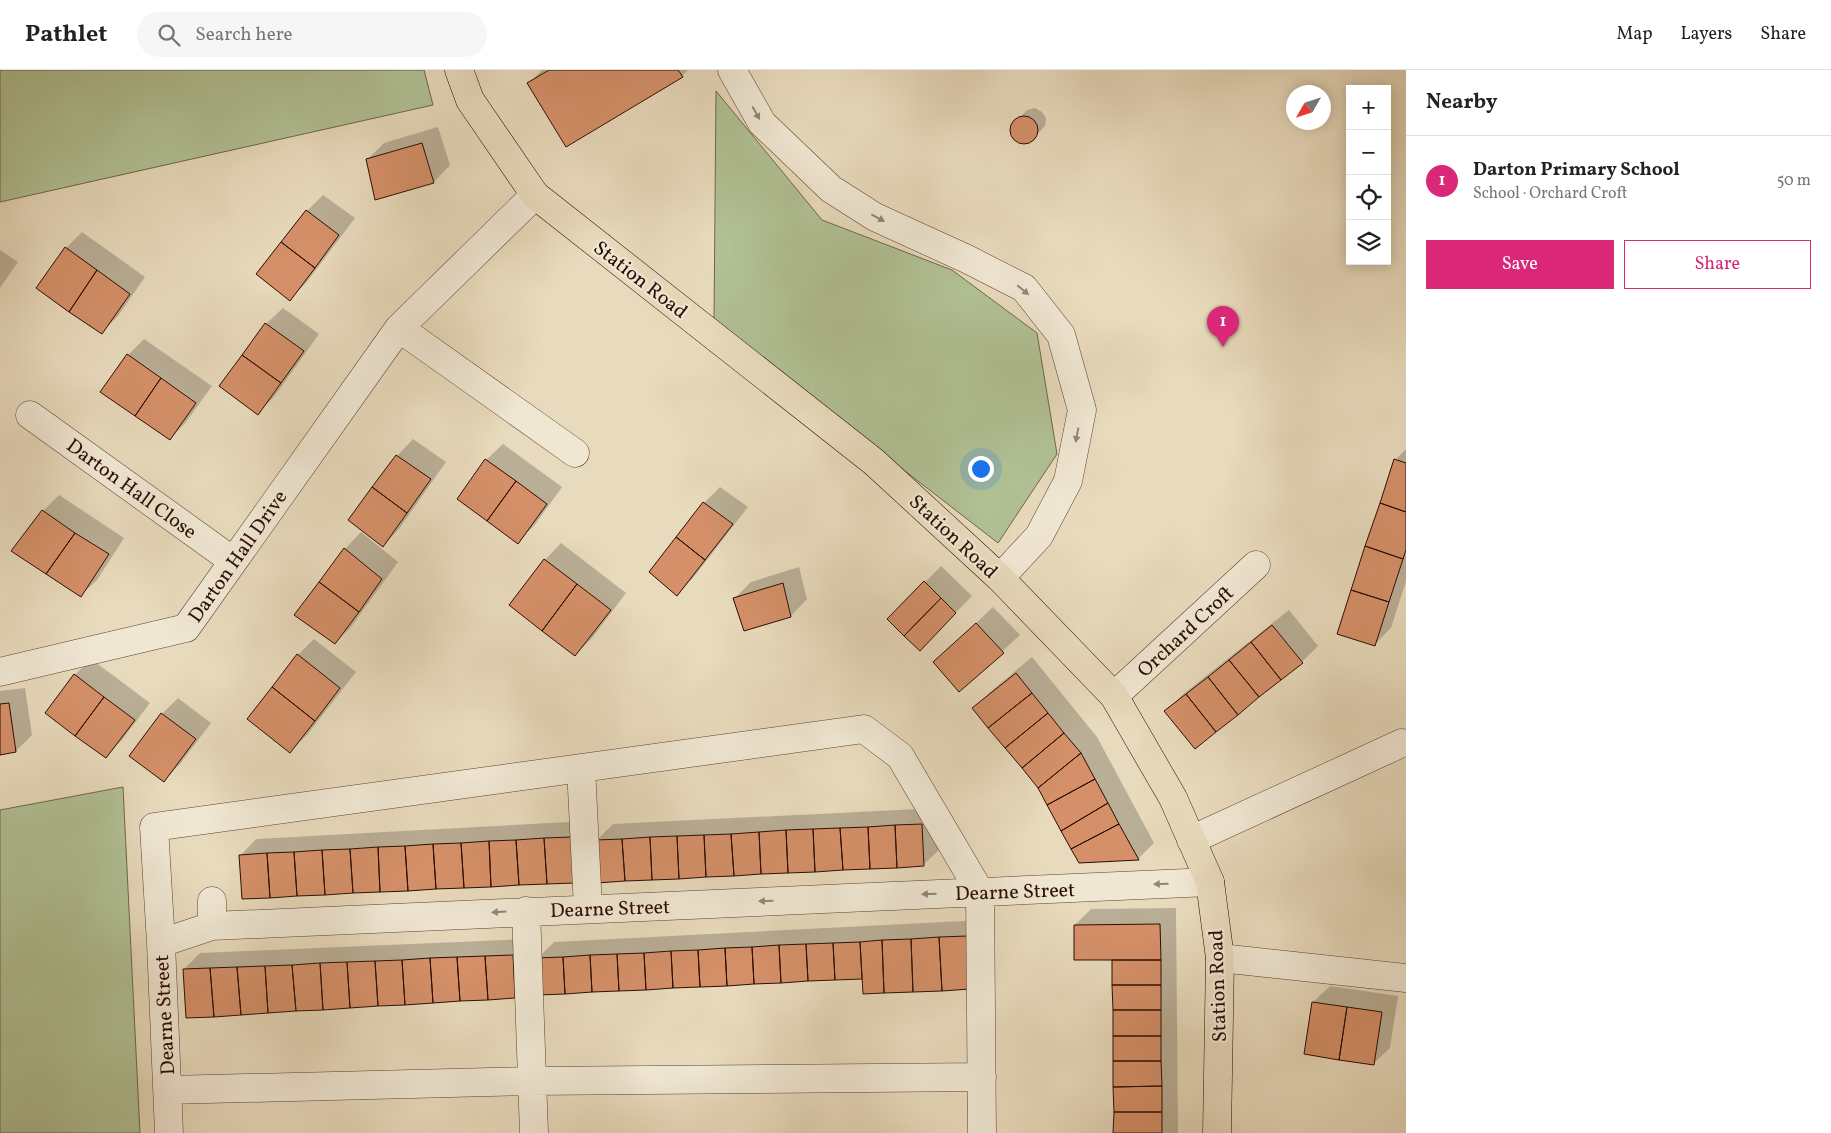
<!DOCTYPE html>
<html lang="en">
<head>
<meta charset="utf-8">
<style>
  body { margin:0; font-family:Vollkorn,serif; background:#f6f6f6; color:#222 }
  .controls { position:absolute; right:15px; top:15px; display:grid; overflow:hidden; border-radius:0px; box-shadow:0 2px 12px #0003 }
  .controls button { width:45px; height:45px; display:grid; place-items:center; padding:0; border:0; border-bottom:1px solid #e0e0e0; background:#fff; color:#222; font:25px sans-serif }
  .compass { position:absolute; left:1286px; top:15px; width:45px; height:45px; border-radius:50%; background:#fff; box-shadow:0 2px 12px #0003; rotate:231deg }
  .you { position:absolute; left:980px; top:398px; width:18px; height:18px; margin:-12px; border:4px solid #fff; border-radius:50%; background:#1a73e8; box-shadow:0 0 0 8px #1a73e833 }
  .badge { display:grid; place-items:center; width:32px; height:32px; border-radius:50%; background:#db2777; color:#fff; font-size:16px; font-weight:700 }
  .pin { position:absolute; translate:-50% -41px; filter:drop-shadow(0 1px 2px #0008) }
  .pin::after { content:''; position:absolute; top:26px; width:18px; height:15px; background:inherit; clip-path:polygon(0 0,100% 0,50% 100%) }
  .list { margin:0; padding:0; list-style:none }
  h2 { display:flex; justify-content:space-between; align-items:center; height:65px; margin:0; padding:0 20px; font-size:21px }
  h2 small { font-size:16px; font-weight:400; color:#767676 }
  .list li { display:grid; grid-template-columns:32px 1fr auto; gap:15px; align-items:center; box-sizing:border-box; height:90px; padding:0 20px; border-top:1px solid #e0e0e0 }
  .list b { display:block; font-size:19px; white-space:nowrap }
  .list p { margin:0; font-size:16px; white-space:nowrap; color:#767676 }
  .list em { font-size:16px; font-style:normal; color:#767676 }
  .actions { display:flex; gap:10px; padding:15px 20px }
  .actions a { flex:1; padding:11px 0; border:1px solid #db2777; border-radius:0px; text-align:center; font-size:18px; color:#db2777 }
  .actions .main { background:#db2777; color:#fff }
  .icon { flex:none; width:28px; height:28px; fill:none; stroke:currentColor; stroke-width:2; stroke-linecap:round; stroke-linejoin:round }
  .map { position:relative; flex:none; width:1406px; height:1063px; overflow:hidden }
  header { display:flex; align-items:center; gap:30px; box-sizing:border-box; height:70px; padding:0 25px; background:#fff; border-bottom:1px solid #e0e0e0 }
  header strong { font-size:24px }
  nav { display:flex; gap:28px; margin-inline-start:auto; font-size:18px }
  .search { width:350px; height:45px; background:#f6f6f6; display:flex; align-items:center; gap:12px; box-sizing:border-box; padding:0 18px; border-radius:28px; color:#767676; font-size:19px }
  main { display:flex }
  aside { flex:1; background:#fff }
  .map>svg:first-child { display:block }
  .green { fill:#b1c194; stroke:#6e664c }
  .shadow { fill:#0003 }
  .building { fill:#d59069; stroke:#2a0c03 }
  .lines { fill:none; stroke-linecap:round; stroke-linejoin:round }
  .minor-casing { stroke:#5a4031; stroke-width:29 }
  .major-casing { stroke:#2a0c03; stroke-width:29 }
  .minor { stroke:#f0e7d3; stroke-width:28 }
  .major { stroke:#e8dabc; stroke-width:28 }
  .oneway { fill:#978475 }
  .labels { text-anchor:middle; stroke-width:4.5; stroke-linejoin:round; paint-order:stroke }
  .street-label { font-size:20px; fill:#2a0c03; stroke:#f0e7d3 }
</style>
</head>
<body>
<header>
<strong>Pathlet</strong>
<div class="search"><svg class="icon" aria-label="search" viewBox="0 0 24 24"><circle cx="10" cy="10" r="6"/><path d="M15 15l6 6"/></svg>Search here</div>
<nav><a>Map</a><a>Layers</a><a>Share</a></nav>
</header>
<main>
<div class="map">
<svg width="1406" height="1063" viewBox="0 0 1406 1063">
  <rect width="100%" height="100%" fill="#e8dabc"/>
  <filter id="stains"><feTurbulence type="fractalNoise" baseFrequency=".004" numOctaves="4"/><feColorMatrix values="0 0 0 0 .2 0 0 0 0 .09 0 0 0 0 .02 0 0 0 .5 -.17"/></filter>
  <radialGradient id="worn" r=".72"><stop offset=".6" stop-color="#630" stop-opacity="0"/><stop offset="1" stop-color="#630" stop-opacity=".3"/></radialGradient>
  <path class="green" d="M 0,0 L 424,0 L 433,35 L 0,132 Z
    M 716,21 L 822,150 L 952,200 L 1037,263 L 1057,384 L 998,473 L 714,253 Z
    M 123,717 L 140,1063 L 0,1063 L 0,740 Z"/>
  <path class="shadow" d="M 542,0 L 688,0 L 682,6 L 529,13 Z
    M 1035,38 L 1042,42 L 1046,48 L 1045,56 L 1031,71 L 1024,73 L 1016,70 L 1012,63 L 1013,55 L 1027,40 Z
    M 438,57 L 450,95 L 434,112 L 367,90 L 384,73 Z
    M 323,125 L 355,148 L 306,213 L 290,229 L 307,141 Z
    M 82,162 L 145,207 L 118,246 L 101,263 L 66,178 Z
    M 0,180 L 18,192 L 0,218 Z
    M 283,238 L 319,264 L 274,327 L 258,343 L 266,254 Z
    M 144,269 L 212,316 L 186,352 L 170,369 L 128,285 Z
    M 413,369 L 446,392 L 399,459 L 383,476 L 349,450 L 397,386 Z
    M 503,374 L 562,417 L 534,456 L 517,472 L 486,390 Z
    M 1406,379 L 1406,511 L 1391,558 L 1374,575 L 1395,390 Z
    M 720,417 L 748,437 L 693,508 L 677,525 L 704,433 Z
    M 59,425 L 124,468 L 97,510 L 80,526 L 43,441 Z
    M 361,462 L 398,492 L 351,557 L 335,573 L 295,545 L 345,479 Z
    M 561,473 L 626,523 L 592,568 L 575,585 L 511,535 L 545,490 Z
    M 941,496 L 972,526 L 920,579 L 889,549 Z
    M 799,497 L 807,529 L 791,546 L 745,559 L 735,528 L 751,512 Z
    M 993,537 L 1020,565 L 959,621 L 935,592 Z
    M 1289,540 L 1318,576 L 1302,592 L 1166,642 L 1182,625 Z
    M 314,569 L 356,602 L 307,665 L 290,681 L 298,585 Z
    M 1032,587 L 1097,667 L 1154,773 L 1138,789 L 1039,717 L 974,638 L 990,622 Z
    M 91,589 L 150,633 L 122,670 L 106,686 L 75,605 Z
    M 25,618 L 32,665 L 16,681 L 0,684 L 0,621 Z
    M 178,628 L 211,653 L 180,694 L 164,710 L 162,644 Z
    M 938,738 L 940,779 L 923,795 L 596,771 L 613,754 Z
    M 587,751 L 590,795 L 240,786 L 256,769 Z
    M 1176,838 L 1178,1063 L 1115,1063 L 1113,889 L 1075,855 L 1091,839 Z
    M 983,850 L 986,901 L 539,924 L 537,889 L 554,872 Z
    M 528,869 L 531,910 L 514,927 L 184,899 L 200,883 Z
    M 1330,916 L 1398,926 L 1390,978 L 1373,994 L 1313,932 Z"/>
  <path class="building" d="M 549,0 L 678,0 L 683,7 L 566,77 L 527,13 Z
    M1010 60a14 14 0 1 1 28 0a14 14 0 1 1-28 0Z
    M 422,73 L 434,113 L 375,130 L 366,89 Z
    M 306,140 L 339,165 L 315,198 L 281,172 Z
    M 281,172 L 315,198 L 290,231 L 256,204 Z
    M 65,177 L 97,200 L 69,242 L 36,218 Z
    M 97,200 L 130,224 L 102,264 L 69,242 Z
    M 265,253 L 304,281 L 281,313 L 242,285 Z
    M 127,284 L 161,308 L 135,346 L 100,322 Z
    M 242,285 L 281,313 L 258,345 L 219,316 Z
    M 161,308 L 196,333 L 170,370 L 135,346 Z
    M 396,385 L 431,409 L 407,443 L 372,417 Z
    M 485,389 L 516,411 L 487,451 L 457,429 Z
    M 1394,389 L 1406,393 L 1406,442 L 1380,433 Z
    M 516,411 L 547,434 L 518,474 L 487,451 Z
    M 372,417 L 407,443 L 383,477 L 348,450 Z
    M 703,432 L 733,454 L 705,490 L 676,467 Z
    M 1380,433 L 1406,442 L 1406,480 L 1403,489 L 1365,476 Z
    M 42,440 L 75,463 L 46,504 L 11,481 Z
    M 75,463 L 109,484 L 81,527 L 46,504 Z
    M 676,467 L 705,490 L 677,526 L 649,502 Z
    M 1365,476 L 1403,489 L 1389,532 L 1351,520 Z
    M 344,478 L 382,509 L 359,542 L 319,512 Z
    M 544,489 L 577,514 L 542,561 L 509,535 Z
    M 924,511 L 941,528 L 904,566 L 887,549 Z
    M 319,512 L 359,542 L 335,574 L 294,545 Z
    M 783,513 L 791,547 L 744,561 L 733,528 Z
    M 577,514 L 611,540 L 575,586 L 542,561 Z
    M 1351,520 L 1389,532 L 1375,576 L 1337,564 Z
    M 941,528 L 956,543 L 920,581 L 904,566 Z
    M 976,553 L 1004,583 L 959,622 L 933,592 Z
    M 1272,555 L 1303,593 L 1281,610 L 1251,572 Z
    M 1251,572 L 1281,610 L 1259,627 L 1229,590 Z
    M 297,584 L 340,618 L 315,651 L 272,617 Z
    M 1229,590 L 1259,627 L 1238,645 L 1208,607 Z
    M 1016,603 L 1032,623 L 988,658 L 972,638 Z
    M 74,604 L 104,627 L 75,666 L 45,643 Z
    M 1208,607 L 1238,645 L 1216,662 L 1186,624 Z
    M 272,617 L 315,651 L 290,683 L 247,649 Z
    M 1032,623 L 1048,643 L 1005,678 L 988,658 Z
    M 1186,624 L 1216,662 L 1195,679 L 1164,641 Z
    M 104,627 L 135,650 L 106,688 L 75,666 Z
    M 9,633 L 16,682 L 0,685 L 0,634 Z
    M 161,643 L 196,669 L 164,712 L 129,686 Z
    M 1048,643 L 1064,663 L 1022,698 L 1005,678 Z
    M 1064,663 L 1081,683 L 1038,718 L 1022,698 Z
    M 1081,683 L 1095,709 L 1047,735 L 1038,718 Z
    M 1095,709 L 1108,733 L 1061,761 L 1047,735 Z
    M 1108,733 L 1119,754 L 1071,779 L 1061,761 Z
    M 922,754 L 924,796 L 897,798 L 895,755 Z
    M 1119,754 L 1139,790 L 1079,793 L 1071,779 Z
    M 895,755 L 897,798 L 870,799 L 868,757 Z
    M 868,757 L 870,799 L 843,800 L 840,758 Z
    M 840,758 L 843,800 L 815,802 L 813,759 Z
    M 813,759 L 815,802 L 788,803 L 786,760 Z
    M 786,760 L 788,803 L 761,804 L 759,762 Z
    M 759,762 L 761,804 L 734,806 L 731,764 Z
    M 731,764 L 734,806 L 706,807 L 704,765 Z
    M 704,765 L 706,807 L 679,809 L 677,766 Z
    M 677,766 L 679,809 L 652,810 L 650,767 Z
    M 572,767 L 574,813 L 547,814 L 544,768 Z
    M 650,767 L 652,810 L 625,811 L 622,769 Z
    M 544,768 L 547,814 L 519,815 L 516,770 Z
    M 622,769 L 625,811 L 597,813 L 595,770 Z
    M 516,770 L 519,815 L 491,817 L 489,771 Z
    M 489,771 L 491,817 L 464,818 L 461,773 Z
    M 461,773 L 464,818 L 436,819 L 433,774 Z
    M 433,774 L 436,819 L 408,821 L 405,776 Z
    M 405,776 L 408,821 L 380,822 L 378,777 Z
    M 378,777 L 380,822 L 353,823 L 350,779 Z
    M 350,779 L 353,823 L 325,825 L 322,780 Z
    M 322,780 L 325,825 L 297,826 L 294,782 Z
    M 294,782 L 297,826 L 270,828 L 267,783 Z
    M 267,783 L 270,828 L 242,829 L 239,785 Z
    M 1160,854 L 1161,890 L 1074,890 L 1074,855 Z
    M 967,866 L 970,919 L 942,921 L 939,867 Z
    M 939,867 L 942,921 L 913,922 L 911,869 Z
    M 911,869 L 913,922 L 884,923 L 882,870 Z
    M 882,870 L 884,923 L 863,924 L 860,872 Z
    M 860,872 L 862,909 L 835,910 L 833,873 Z
    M 833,873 L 835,910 L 808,911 L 806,874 Z
    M 806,874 L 808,911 L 781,913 L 779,875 Z
    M 779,875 L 781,913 L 754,914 L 752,877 Z
    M 752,877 L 754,914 L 727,916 L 725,878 Z
    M 725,878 L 727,916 L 700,917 L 698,880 Z
    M 698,880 L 700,917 L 673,918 L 671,881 Z
    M 671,881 L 673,918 L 646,920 L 644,883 Z
    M 644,883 L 646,920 L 619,921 L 617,884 Z
    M 617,884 L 619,921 L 592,922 L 590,885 Z
    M 513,885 L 515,928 L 488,930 L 485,886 Z
    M 590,885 L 592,922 L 565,924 L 563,887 Z
    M 485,886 L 488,930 L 460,931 L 457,887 Z
    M 457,887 L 460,931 L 433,933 L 430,888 Z
    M 563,887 L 565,924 L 538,925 L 536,888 Z
    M 430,888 L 433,933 L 405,935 L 402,890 Z
    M 402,890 L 405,935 L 378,936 L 375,891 Z
    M 1112,890 L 1161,890 L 1161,915 L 1112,915 Z
    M 375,891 L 378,936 L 350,938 L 347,892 Z
    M 347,892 L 350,938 L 323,940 L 320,893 Z
    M 320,893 L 323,940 L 296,941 L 292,895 Z
    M 292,895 L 296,941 L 268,943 L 265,896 Z
    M 265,896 L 268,943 L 241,945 L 237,897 Z
    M 237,897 L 241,945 L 214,947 L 210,898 Z
    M 210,898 L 214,947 L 186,948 L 183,899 Z
    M 1112,915 L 1161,915 L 1161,940 L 1113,940 Z
    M 1312,932 L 1347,937 L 1339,990 L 1304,984 Z
    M 1347,937 L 1382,942 L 1374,995 L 1339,990 Z
    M 1113,940 L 1161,940 L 1161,966 L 1113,966 Z
    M 1113,966 L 1161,966 L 1161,991 L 1113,991 Z
    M 1113,991 L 1161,991 L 1162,1016 L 1113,1017 Z
    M 1162,1016 L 1162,1042 L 1114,1042 L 1113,1017 Z
    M 1114,1042 L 1162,1042 L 1162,1063 L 1113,1063 Z"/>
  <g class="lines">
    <g class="minor-casing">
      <path id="minor" d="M 732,0 L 762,53 L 831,119 L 875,147 L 967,189 L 1024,218 L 1061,265 L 1082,340 L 1068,411 L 1039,466 L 1000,508
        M 399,258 L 575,383
        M 30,345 L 233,491
        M 0,602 L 186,558 L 399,258 L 535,125
        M 1114,626 L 1256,495
        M 581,698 L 588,838
        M 1191,770 L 1402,673
        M 212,831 L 212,856
        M 526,841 L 534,1063
        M 161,873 L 154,757 L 864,659 L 900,686 L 980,822 L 982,1063
        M 1220,888 L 1406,908
        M 168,1020 L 533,1011 L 982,1007
        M 169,1063 L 161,873 L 212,856 L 1210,812"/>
    </g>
    <g class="major-casing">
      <path id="major" d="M 459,0 L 470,30 L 535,125 L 874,392 L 1000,508 L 1114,626 L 1173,728 L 1210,812 L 1220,888 L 1217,1063"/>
    </g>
    <use href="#minor" class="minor"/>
    <use href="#major" class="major"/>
  </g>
  <defs><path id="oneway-solid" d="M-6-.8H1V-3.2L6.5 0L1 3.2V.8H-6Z" transform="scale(1.25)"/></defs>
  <g class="oneway">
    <use href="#oneway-solid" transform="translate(756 43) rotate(61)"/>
    <use href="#oneway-solid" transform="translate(878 148) rotate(28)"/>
    <use href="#oneway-solid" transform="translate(1023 220) rotate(40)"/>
    <use href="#oneway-solid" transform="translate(1077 365) rotate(101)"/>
    <use href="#oneway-solid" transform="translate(1161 814) rotate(178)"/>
    <use href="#oneway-solid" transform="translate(929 824) rotate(178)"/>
    <use href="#oneway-solid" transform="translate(766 831) rotate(178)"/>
    <use href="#oneway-solid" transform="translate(499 842) rotate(177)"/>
  </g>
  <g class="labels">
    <g class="street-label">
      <text transform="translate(641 209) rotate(38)" y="7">Station Road</text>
      <text transform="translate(132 418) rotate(36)" y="7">Darton Hall Close</text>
      <text transform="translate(954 466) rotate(43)" y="7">Station Road</text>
      <text transform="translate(237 486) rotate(-55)" y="7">Darton Hall Drive</text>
      <text transform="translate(1185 561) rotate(-43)" y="7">Orchard Croft</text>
      <text transform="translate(1015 821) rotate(-2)" y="7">Dearne Street</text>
      <text transform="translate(610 838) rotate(-2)" y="7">Dearne Street</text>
      <text transform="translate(1217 916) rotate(-92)" y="7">Station Road</text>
      <text transform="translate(164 945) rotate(-93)" y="7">Dearne Street</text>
    </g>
  </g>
  <rect width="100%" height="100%" filter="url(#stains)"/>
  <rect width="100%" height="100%" fill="url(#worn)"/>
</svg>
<div class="controls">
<button>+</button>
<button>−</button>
<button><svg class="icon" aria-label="locate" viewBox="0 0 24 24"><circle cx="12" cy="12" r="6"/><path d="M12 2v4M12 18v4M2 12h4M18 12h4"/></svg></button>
<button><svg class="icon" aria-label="layers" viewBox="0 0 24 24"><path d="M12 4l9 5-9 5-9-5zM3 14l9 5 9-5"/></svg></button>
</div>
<svg class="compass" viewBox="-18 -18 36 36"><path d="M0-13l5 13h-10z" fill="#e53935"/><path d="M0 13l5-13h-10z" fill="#767676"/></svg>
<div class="you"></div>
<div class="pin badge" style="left:1223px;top:277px">1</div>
</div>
<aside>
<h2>Nearby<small></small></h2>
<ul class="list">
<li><span class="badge">1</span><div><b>Darton Primary School</b><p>School · Orchard Croft</p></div><em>50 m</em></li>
</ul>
<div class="actions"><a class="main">Save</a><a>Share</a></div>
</aside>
</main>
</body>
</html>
